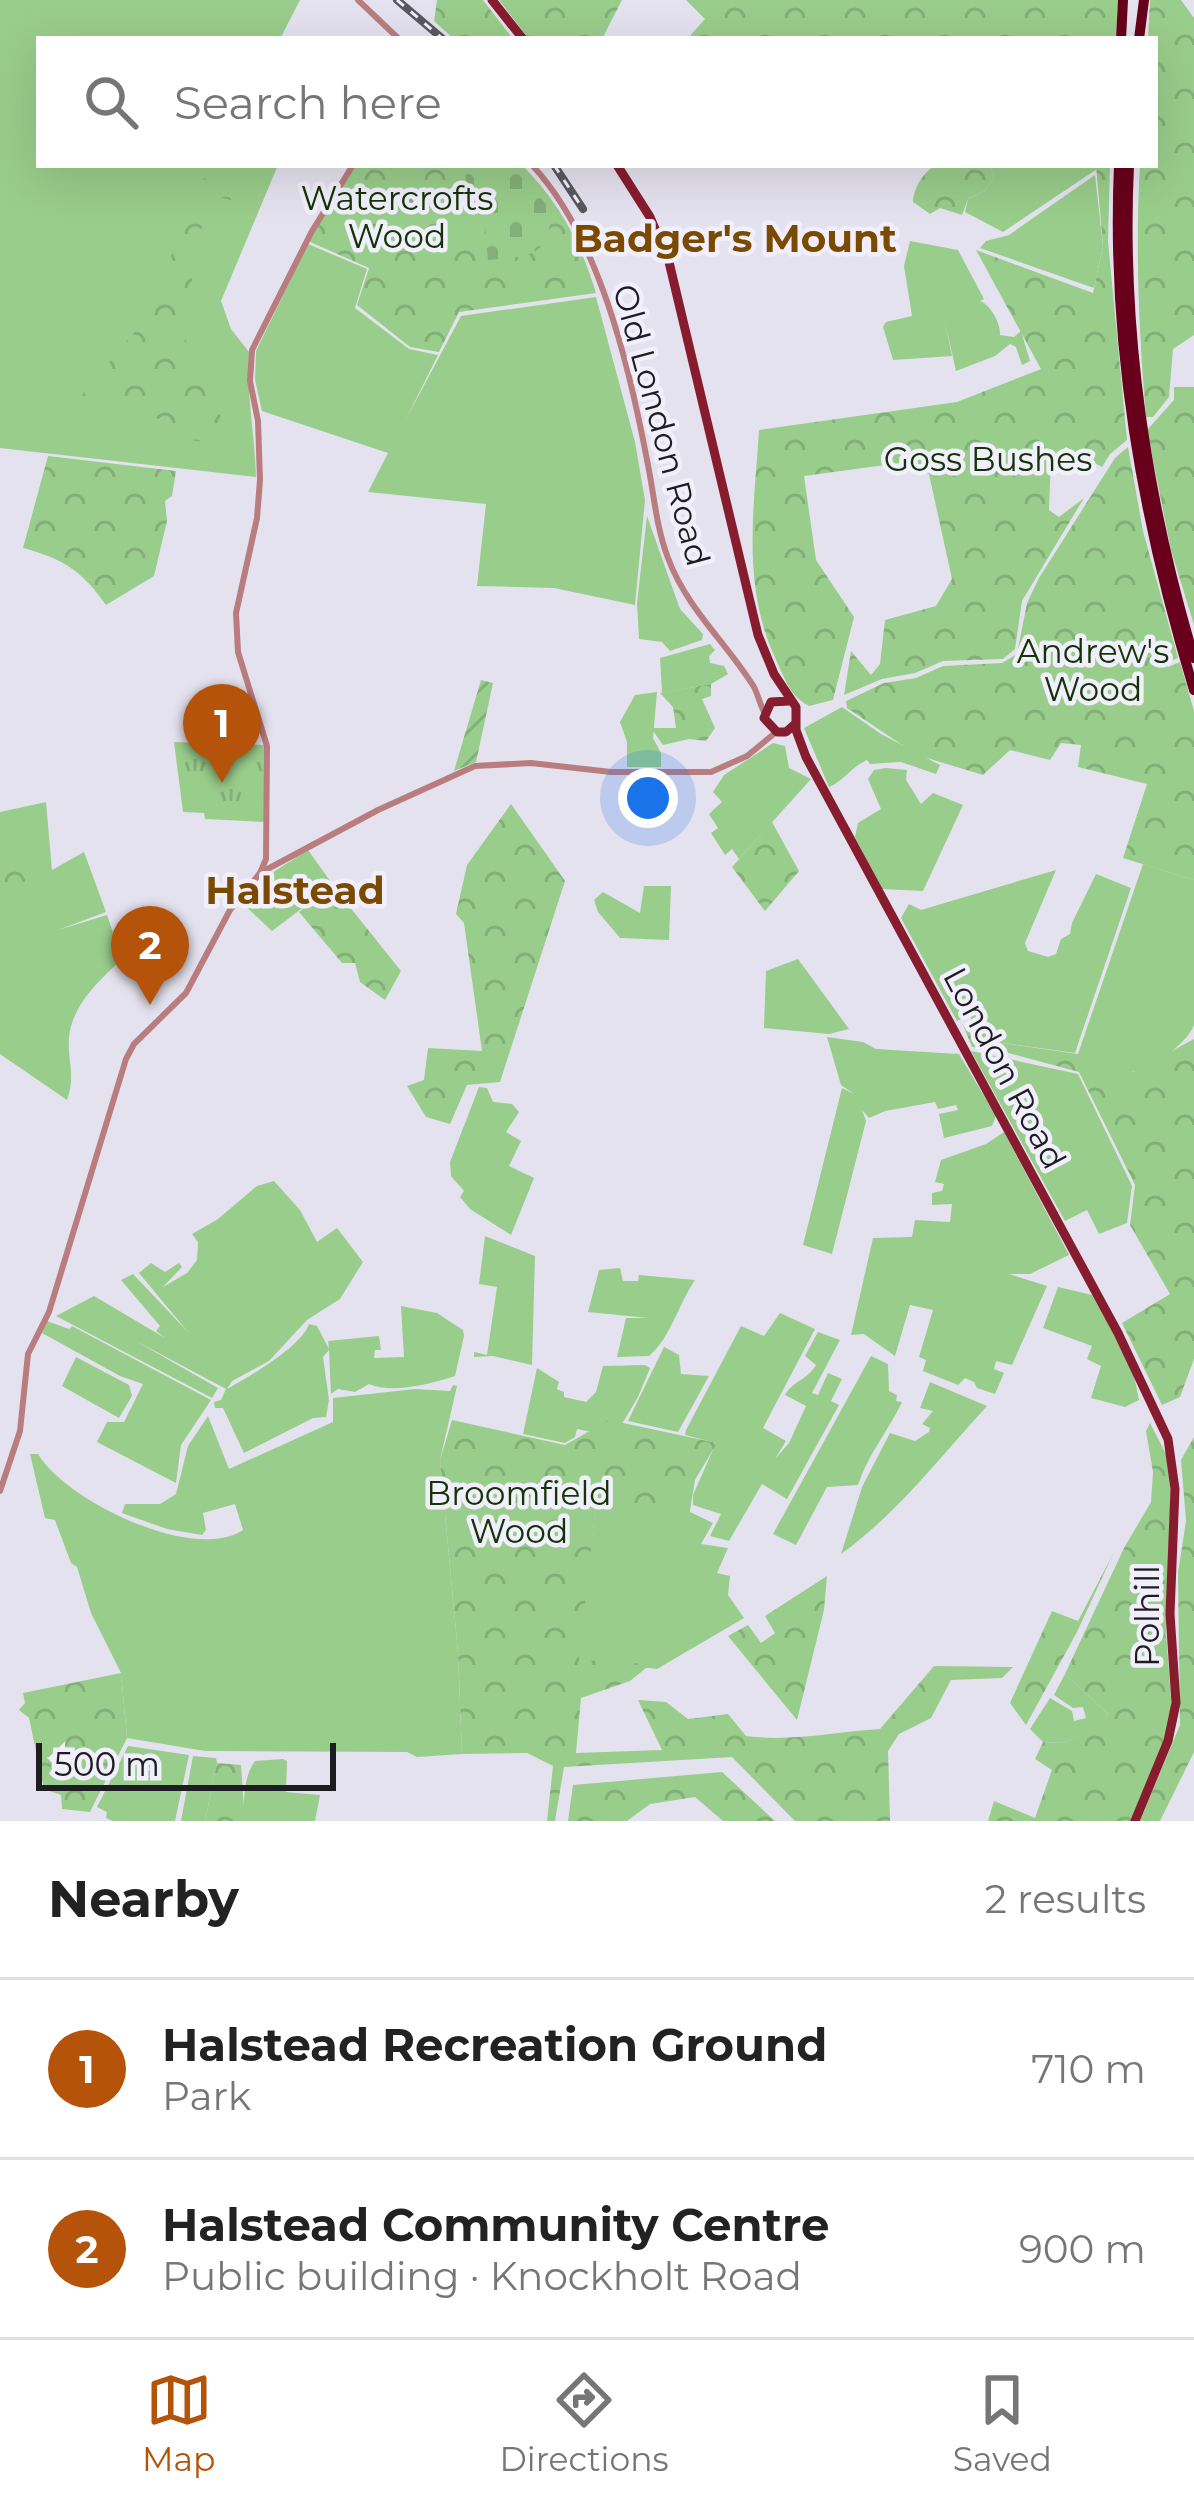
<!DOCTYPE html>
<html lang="en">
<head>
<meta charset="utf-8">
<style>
  body { margin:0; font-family:Montserrat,sans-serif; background:#f6f6f6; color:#222 }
  .scale { position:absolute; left:36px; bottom:30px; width:300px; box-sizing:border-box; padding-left:12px; border:6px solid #1d1c21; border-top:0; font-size:33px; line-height:42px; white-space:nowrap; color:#1d1c21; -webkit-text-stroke:9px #f2effc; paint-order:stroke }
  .you { position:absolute; left:648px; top:798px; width:42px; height:42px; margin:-30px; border:9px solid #fff; border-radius:50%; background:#1a73e8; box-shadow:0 0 0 18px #1a73e833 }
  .badge { display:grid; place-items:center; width:78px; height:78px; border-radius:50%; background:#b45309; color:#fff; font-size:39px; font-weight:700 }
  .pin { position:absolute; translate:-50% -99px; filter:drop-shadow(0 3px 6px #0008) }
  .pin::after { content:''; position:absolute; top:63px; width:42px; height:36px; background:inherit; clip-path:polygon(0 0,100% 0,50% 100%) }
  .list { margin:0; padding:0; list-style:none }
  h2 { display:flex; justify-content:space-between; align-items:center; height:156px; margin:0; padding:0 48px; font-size:51px }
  h2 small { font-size:39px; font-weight:400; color:#767676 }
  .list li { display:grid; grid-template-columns:78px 1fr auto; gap:36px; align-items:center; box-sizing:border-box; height:180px; padding:0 48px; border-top:3px solid #e0e0e0 }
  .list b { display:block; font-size:45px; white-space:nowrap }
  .list p { margin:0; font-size:39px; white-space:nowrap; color:#767676 }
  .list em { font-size:39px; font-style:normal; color:#767676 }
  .icon { flex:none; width:66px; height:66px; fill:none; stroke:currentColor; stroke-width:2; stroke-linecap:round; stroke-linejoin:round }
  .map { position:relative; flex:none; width:1194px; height:1821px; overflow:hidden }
  .search { position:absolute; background:#fff; box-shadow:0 12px 48px #0002; left:36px; right:36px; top:36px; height:132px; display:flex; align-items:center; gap:30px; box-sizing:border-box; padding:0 42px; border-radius:0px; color:#767676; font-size:45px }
  .sheet { height:516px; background:#fff }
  nav { display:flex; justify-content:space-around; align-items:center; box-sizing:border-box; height:168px; border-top:3px solid #e0e0e0; background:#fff; font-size:33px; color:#767676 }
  nav a { display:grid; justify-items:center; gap:6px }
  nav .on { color:#b45309 }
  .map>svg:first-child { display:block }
  .grass { fill:#99cd8b }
  .forest { fill:url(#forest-crowns) }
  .cemetery { fill:url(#cemetery-stones) }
  .park { fill:url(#park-tufts) }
  .garden { fill:url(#garden-furrows) }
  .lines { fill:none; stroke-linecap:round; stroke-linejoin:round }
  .minor { stroke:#b97d80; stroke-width:6 }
  .major { stroke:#881c2f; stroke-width:9 }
  .highway { stroke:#68001b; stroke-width:10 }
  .rail-casing { stroke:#59585f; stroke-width:8 }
  .rail { stroke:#f2effc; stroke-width:3; stroke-dasharray:9; stroke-linecap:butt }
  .labels { text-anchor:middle; stroke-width:9; stroke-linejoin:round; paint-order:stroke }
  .park-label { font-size:33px; fill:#123406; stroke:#f2effc }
  .street-label { font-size:33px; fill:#1d1c21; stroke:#f2effc }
  .quarter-label { font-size:39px; font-weight:bold; fill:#7a4a00; stroke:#f2effc }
</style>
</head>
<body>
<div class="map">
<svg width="1194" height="1821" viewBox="0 0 1194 1821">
  <defs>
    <pattern id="forest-crowns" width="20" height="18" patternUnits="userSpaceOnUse" patternTransform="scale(3)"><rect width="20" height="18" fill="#99cd8b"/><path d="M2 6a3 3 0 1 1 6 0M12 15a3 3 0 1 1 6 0" fill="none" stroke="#83af78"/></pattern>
    <pattern id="cemetery-stones" width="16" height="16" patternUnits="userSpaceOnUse" patternTransform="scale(3)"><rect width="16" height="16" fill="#99cd8b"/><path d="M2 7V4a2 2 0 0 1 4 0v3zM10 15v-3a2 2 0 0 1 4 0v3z" fill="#83af78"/></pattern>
    <pattern id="park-tufts" width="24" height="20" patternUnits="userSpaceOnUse" patternTransform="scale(3)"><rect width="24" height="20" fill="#99cd8b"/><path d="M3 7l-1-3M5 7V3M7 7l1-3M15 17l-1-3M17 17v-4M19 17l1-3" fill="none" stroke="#83af78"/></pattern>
    <pattern id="garden-furrows" width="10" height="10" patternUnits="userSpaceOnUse" patternTransform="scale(3)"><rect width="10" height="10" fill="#99cd8b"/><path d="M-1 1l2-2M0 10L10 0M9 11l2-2" fill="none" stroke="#83af78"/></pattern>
  </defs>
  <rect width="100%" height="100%" fill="#e5e2ef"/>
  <path class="grass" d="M 0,0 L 300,0 L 280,39 L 39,39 L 39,165 L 278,165 L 221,301 L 231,329 L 249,352 C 246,393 255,435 256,477 L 0,448 Z
    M 990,165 L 1096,165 L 1097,169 L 1003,232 L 965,212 L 968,199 L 986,190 L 994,176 Z
    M 1095,175 L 1103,246 L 1094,288 L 980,248 L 986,241 L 1009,235 Z
    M 910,241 L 958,250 L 984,299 L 980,301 C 991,305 1001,324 1000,335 L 1014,337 L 1021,331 L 1030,361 L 1022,365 L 1016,347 L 1010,344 L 995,356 L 956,371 L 945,321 L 952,356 L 893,360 L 883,327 L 886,322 L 912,316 L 904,266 Z
    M 308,244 L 367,269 L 355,308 L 409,349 L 438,355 L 405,421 L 461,316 L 596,297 L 635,442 L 645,500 L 635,605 L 554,588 L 477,586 L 486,504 L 368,492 L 388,453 L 262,411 L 255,380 L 256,351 Z
    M 647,516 L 680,609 L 703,634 L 702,640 L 670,651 L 662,642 L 639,639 L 637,603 Z
    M 710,644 L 715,650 L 709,656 L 710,663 L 724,666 L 728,674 L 711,684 L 662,693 L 660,658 Z
    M 657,692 L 653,738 L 661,753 L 661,767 L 627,767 L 627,742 L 620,722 L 635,695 Z
    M 842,707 L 881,734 L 940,765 L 936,774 L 901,762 L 870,764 L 867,760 C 851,767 844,781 829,787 L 804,728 Z
    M 773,743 L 785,746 L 789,768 L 811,779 L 739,859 L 732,849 L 725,855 L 711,833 L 718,828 L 709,814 L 722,802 L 713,792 L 724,775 Z
    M 886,768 L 907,770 L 906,780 L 921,804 L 933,793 L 963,805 L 923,891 L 882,889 L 855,837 L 858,823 L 881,809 L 868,779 L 874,770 Z
    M 46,802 L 52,870 L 84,852 L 106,912 L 58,930 L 107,915 L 122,959 C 101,979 76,1001 70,1031 C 65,1056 77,1073 67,1100 L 0,1054 L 0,812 Z
    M 308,850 L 333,885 L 272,931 L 242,903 L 264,878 Z
    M 1143,864 L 1194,880 L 1194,1025 C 1186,1047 1138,1079 1113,1073 C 1102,1070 1089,1060 1078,1054 Z
    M 1056,870 L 1025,943 L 1028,951 L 1048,957 L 1056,954 L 1061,939 L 1070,934 L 1072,923 L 1096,874 L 1131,888 L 1075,1053 L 982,1040 L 969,1015 L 957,1021 L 901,918 L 909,904 L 921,910 Z
    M 644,886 L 671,886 L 669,940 L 620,938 L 598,912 L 594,900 L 603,892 L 640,913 Z
    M 798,959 L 849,1029 L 829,1034 L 764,1028 L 766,971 Z
    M 827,1037 L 863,1042 L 876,1049 L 959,1054 L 996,1116 L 992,1126 L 944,1138 L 939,1114 L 958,1110 L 956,1105 L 938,1109 L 935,1102 L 885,1111 L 869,1118 L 862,1110 L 866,1121 L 832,1254 L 803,1245 L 842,1088 L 854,1094 L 841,1085 Z
    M 971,1051 L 1078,1074 L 1132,1186 L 1127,1223 L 1099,1234 L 1087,1210 L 1065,1221 Z
    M 479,1087 L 487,1088 L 493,1102 L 512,1104 L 519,1112 L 506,1132 L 521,1141 L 509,1166 L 534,1178 L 511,1235 L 470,1209 L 460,1197 L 464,1191 L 451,1176 L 450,1162 Z
    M 1004,1132 L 1069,1255 L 1030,1274 L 1009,1274 L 1047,1286 L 1012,1365 L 996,1361 L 994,1369 L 1004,1373 L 995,1394 L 977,1388 L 974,1382 L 965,1378 L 958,1385 L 923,1371 L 926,1360 L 919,1357 L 933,1310 L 910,1305 L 895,1356 L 864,1334 L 851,1335 L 873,1238 L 912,1237 L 915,1220 L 950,1222 L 952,1204 L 932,1205 L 932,1193 L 942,1191 L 944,1184 L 935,1182 L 941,1160 L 986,1144 Z
    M 274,1181 L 300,1210 L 317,1242 L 337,1228 L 363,1262 L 340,1299 L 307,1320 L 269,1361 L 232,1381 L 227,1389 C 250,1376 301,1347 309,1324 L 317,1326 L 329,1349 L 328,1341 L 379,1336 L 381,1350 L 375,1350 L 374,1358 L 404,1357 L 401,1306 L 437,1313 L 463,1330 L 464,1336 L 455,1376 C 430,1384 393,1394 369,1384 L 355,1392 L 338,1389 L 331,1394 L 329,1350 L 323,1357 L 329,1400 L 326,1417 L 313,1418 L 244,1453 L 223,1408 L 215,1408 L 214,1402 L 221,1400 L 226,1389 L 134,1340 L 218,1388 L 212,1398 L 56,1316 L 94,1296 L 165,1338 L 156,1331 L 160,1326 L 121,1280 L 133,1274 L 188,1332 L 139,1273 L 151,1263 L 165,1272 L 179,1263 L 182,1267 L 163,1287 L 187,1273 L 197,1260 L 198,1242 L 192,1234 L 218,1219 L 257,1186 Z
    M 485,1236 L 535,1256 L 532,1365 L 493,1356 L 474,1357 L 474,1352 L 487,1355 L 497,1287 L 479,1284 Z
    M 620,1268 L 623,1281 L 638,1281 L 639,1275 L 695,1280 C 679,1303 670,1339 649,1356 L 617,1357 L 626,1318 L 648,1318 L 588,1312 L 599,1270 Z
    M 1058,1287 L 1092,1295 L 1132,1366 L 1139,1400 L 1125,1407 L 1091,1398 L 1101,1366 L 1087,1359 L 1092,1346 L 1043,1328 Z
    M 780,1313 L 815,1329 L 763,1428 L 786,1441 L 775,1459 L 789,1443 L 806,1406 L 785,1395 C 793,1381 807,1380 816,1365 L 805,1356 L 818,1332 L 840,1340 L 812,1393 L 818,1395 L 828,1373 L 842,1379 L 831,1401 L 839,1405 L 787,1499 L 762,1484 L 729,1541 L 710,1536 L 721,1514 L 693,1505 L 693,1495 L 716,1443 L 685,1435 L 686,1430 L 741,1326 L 764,1336 Z
    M 47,1321 L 69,1329 L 72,1326 L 211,1400 L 181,1445 L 176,1483 L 97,1442 L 107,1422 L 124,1422 L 143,1384 L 120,1376 L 42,1333 Z
    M 664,1347 L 679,1355 L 681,1374 L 709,1376 L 678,1432 L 628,1421 Z
    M 871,1356 L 888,1364 L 889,1391 L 897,1395 L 896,1401 L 902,1402 C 887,1433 869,1453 858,1485 L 827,1487 L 796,1545 L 773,1534 Z
    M 76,1357 L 129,1385 L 132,1396 L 119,1418 L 62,1386 Z
    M 645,1365 L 650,1368 L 638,1397 L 619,1429 L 597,1433 L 577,1429 L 575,1437 L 565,1443 L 523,1434 L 537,1368 L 559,1382 L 557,1389 L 564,1392 L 564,1397 L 586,1402 L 596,1392 L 603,1366 Z
    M 930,1382 L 987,1406 C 940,1457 898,1513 841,1554 L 862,1487 L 890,1433 L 915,1441 L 929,1432 L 930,1428 L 922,1424 L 933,1411 L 920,1408 Z
    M 453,1385 L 457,1386 L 440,1460 L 458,1653 L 462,1754 L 417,1757 L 407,1752 L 205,1751 L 127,1738 L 121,1673 L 91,1613 L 77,1567 L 71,1563 L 55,1520 L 45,1518 L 30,1454 L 38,1454 C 66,1501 194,1563 243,1530 L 235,1504 L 203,1513 L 206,1530 L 202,1535 L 167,1529 L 122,1513 L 125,1504 L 160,1504 L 176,1494 L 188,1446 L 208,1416 L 229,1469 L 333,1422 L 333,1398 L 415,1389 L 450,1391 Z
    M 596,1503 L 688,1516 L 690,1512 L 713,1523 L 701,1544 L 728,1548 L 717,1573 L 730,1576 L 728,1595 L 744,1618 L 657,1669 L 578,1660 Z
    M 1065,1674 L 1108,1714 L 1104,1725 L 1063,1743 L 1043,1742 L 1030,1729 L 1050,1698 L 1072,1711 L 1074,1721 L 1086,1718 L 1083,1707 L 1073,1708 L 1054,1695 Z
    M 128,1746 L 189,1755 L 175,1821 L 113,1821 L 106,1818 L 107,1812 L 97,1807 Z
    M 193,1756 L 216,1758 L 217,1763 L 205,1821 L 181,1821 Z
    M 283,1759 L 287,1761 L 286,1792 L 320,1795 L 315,1821 L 240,1821 C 247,1800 241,1781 255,1761 Z"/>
  <path class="forest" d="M 437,0 L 483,0 L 513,39 L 454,39 L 434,21 Z
    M 499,0 L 622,0 L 602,39 L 529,39 Z
    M 686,0 L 1118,0 L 1116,39 L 687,39 L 705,19 Z
    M 1150,0 L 1181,0 L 1194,18 L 1194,335 L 1173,349 L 1169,397 L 1153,417 L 1146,417 C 1139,333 1135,250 1140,165 L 1155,165 L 1155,39 L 1148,39 Z
    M 212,165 L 238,165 L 231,200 L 208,194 L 188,301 L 177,315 L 196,370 L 217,377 L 222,434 L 204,442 L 179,438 C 150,399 115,415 73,406 L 142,323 L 138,304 L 167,285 L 167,268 L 178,234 L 187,228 L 187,209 Z
    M 355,165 L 522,165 C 559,202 581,243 596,293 L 459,312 L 439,352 L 410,347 L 357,305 L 369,268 L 308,241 Z
    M 937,165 L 990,165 L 994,176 L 986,190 L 968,199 L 962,215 L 940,208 L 930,214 L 913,202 C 913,189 924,170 937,165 Z
    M 1096,165 L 1110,165 L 1108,241 L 1127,440 L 1110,454 L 1102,467 L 1066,447 L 1051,459 L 1049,510 L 1059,517 L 1084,498 L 1022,601 L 1015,649 L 1003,659 L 943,661 L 915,673 L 882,679 L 844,695 L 851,651 L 871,675 L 880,664 L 885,620 L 936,606 L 952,579 L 929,474 L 900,463 L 804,476 L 816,560 L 854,617 L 833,700 L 809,706 C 790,696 786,681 777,662 C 741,587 754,510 759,430 L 957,402 L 1041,369 L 976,250 L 1093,293 L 1103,246 Z
    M 1174,387 L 1194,387 L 1194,625 L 1171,550 L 1147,430 L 1174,400 Z
    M 1128,447 L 1143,531 L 1178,658 L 1166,663 L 1168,667 L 1180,662 L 1194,711 L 1194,880 L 1123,858 L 1147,784 L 1078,767 L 1081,745 L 1061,743 L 1050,760 L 1010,750 L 983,775 L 917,755 L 847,708 L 846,701 L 884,683 L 916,678 L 943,666 L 1002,663 L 1017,654 L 1027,603 L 1039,578 L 1115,458 Z
    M 48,456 L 176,471 L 172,496 L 165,501 L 167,521 L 154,576 L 106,605 C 82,571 64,559 23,548 Z
    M 711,684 L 711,696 L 702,699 L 715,728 L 706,741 L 689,739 L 663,745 L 651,728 L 676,728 L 673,707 L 660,693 Z
    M 511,804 L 565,881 L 500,1082 L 467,1085 L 450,1124 L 426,1117 L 407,1086 L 424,1080 L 428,1048 L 482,1051 L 464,923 L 456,914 L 467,865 Z
    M 772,822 L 799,871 L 765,911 L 732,867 Z
    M 0,843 L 25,879 L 28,921 L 0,915 Z
    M 333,886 L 401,971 L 385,1000 L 360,982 L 355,963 L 342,963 L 299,912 Z
    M 963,1025 L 976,1039 L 1078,1054 L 1114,1073 L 1133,1072 L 1194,1039 L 1194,1359 L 1180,1397 L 1162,1405 L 1122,1323 L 1170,1294 L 1130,1225 L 1135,1185 L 1079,1072 L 1001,1051 L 972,1047 Z
    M 452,1420 L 565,1445 L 609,1420 L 717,1443 L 695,1480 L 689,1517 L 596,1504 L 579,1660 L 651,1664 L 630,1681 L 581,1698 L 576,1753 L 662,1750 L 638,1700 L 666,1702 L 688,1719 L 728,1714 L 746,1736 C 790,1742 835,1732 880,1729 L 934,1666 L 1013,1667 L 1002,1678 L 951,1680 L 931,1718 L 899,1734 L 888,1751 L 890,1821 L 795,1821 L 732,1757 L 564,1767 L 555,1821 L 547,1821 L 553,1766 L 527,1753 L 462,1754 L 458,1653 L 440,1460 Z
    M 1150,1423 L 1169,1460 L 1171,1481 L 1166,1633 L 1172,1712 L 1162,1749 L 1131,1821 L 988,1821 L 994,1801 L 1035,1818 L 1052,1770 L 1035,1759 L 1043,1742 L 1063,1743 L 1104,1724 L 1108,1714 L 1065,1674 L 1124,1548 L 1151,1502 L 1153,1472 L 1146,1431 Z
    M 1194,1437 L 1194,1752 L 1160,1821 L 1140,1821 L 1180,1725 L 1178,1573 L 1186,1521 L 1181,1460 Z
    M 1114,1552 L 1077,1632 L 1026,1725 L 1010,1703 L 1052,1611 L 1078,1621 Z
    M 827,1576 L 824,1610 L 797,1720 L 728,1636 L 748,1625 L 761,1643 L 775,1633 L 765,1616 Z
    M 121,1673 L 127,1738 L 90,1812 L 62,1809 L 61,1795 L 44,1789 L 29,1718 L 19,1710 L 25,1703 L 23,1693 Z
    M 217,1763 L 241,1765 L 244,1809 L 240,1821 L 205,1821 Z
    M 722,1772 L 775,1821 L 723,1821 L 695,1797 L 650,1804 L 627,1821 L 568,1821 L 573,1785 Z"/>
  <path class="cemetery" d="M 465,165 L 513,165 L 550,209 C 553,257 527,257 488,260 L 482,191 L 466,187 Z"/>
  <path class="park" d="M 174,742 L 265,745 L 265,822 L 205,819 L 204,813 L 183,812 Z"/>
  <path class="garden" d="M 481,680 L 493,683 L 476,762 L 454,771 Z"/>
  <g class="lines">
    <path class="minor" d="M 358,0 L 399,39
      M 532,165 C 599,237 629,365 647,460 C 654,493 656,527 668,558 C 687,609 726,642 754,687 C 758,695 760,704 764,712
      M 260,873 L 378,810 L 475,766 L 531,763 L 611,772 L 711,772 L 747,756 L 775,733
      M 0,1491 L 20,1431 L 28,1354 L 49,1312 L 126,1059 L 134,1044 L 186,993 L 230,910 L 260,873 L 266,859 L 267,746 L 238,652 L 236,613 L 257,518 L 260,480 L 258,421 L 250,381 L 252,350 L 312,231 L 353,165"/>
    <path class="major" d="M 492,0 L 523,39
      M 617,165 L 650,217 L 669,262 L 758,635 L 774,674 L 796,707 L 796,730 L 806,757 L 1118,1333 L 1168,1439 L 1175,1489 L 1170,1614 L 1176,1703 L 1168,1741 L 1135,1821
      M 789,701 L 771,702 L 764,718 L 777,732 L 786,732 L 795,724"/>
    <path class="highway" d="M 1121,39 L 1123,0
      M 1139,39 L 1144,0
      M 1119,165 C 1111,346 1142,518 1194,690
      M 1129,165 C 1121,334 1146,497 1194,658"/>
    <g class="rail-casing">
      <path id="rail" d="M 397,0 L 443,39
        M 554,165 L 583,209"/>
    </g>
    <use href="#rail" class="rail"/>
  </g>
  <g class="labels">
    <g class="park-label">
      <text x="397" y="210">Watercrofts<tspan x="397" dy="38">Wood</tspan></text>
      <text x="988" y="471">Goss Bushes</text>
      <text x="1093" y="663">Andrew's<tspan x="1093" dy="38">Wood</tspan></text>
      <text x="519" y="1505">Broomfield<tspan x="519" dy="38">Wood</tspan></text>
    </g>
    <g class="street-label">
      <text transform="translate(662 425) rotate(75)" y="12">Old London Road</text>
      <text transform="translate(1005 1068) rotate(62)" y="12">London Road</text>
      <text transform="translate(1147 1616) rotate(-90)" y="12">Polhill</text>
    </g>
    <g class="quarter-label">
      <text x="735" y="252">Badger's Mount</text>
      <text x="295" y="904">Halstead</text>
    </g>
  </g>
</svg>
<div class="scale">500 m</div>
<div class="you"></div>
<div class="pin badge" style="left:222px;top:783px">1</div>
<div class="pin badge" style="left:150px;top:1005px">2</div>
<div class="search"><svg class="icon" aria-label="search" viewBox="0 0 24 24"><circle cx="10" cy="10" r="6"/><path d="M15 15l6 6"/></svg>Search here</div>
</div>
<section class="sheet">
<h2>Nearby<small>2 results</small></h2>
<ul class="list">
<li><span class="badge">1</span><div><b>Halstead Recreation Ground</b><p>Park</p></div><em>710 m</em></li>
<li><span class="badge">2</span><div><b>Halstead Community Centre</b><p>Public building · Knockholt Road</p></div><em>900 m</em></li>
</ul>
</section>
<nav>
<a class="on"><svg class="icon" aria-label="map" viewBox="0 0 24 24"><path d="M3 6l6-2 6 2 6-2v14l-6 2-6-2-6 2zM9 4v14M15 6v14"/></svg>Map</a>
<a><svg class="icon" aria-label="directions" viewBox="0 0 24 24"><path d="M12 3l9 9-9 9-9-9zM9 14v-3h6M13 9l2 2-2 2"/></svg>Directions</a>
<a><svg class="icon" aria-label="saved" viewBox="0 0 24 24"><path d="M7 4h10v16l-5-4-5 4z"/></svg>Saved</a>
</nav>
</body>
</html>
